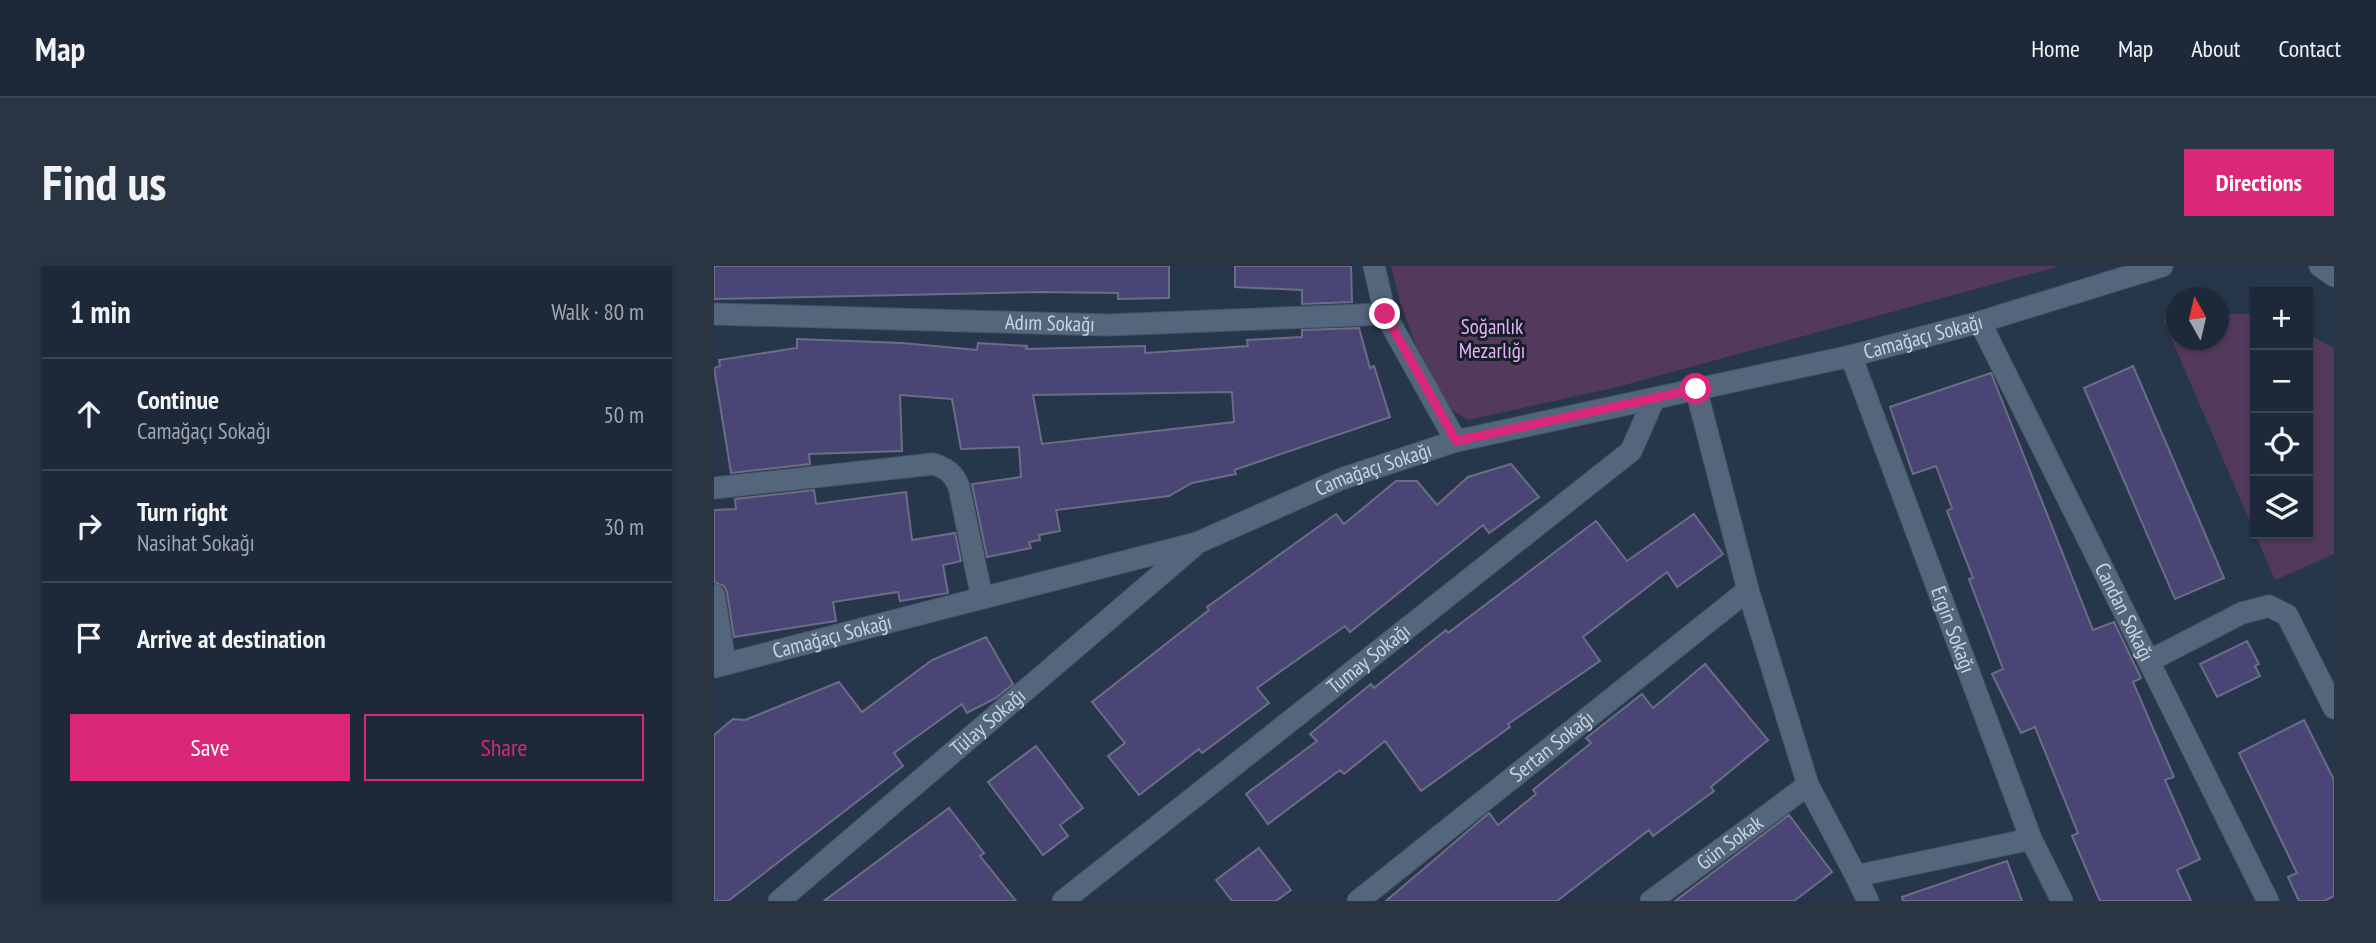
<!DOCTYPE html>
<html lang="en">
<head>
<meta charset="utf-8">
<style>
  body { margin:0; font-family:"PT Sans Narrow",sans-serif; background:#2a3543; color:#f1f3f6 }
  .controls { position:absolute; right:21px; top:21px; display:grid; overflow:hidden; border-radius:0px; box-shadow:0 2px 5px #0004 }
  .controls button { width:63px; height:63px; display:grid; place-items:center; padding:0; border:0; border-bottom:2px solid #3b4553; background:#1d2938; color:#f1f3f6; font:35px sans-serif }
  .compass { position:absolute; left:1452px; top:21px; width:63px; height:63px; border-radius:50%; background:#1d2938; box-shadow:0 2px 5px #0004; rotate:352deg }
  .stop { position:absolute; width:21px; height:21px; margin:-16px; border:5px solid #db2777; border-radius:50%; background:#fff }
  .stop.end { background:#db2777; border-color:#fff; box-shadow:0 2px 7px #0008 }
  .list { margin:0; padding:0; list-style:none }
  h2 { display:flex; justify-content:space-between; align-items:center; height:91px; margin:0; padding:0 28px; font-size:30px }
  h2 small { font-size:23px; font-weight:400; color:#a0a6ae }
  .list li { display:grid; grid-template-columns:46px 1fr auto; gap:21px; align-items:center; box-sizing:border-box; height:112px; padding:0 28px; border-top:2px solid #3b4553 }
  .list b { display:block; font-size:26px; white-space:nowrap }
  .list p { margin:0; font-size:23px; white-space:nowrap; color:#a0a6ae }
  .list em { font-size:23px; font-style:normal; color:#a0a6ae }
  .actions { display:flex; gap:14px; padding:21px 28px }
  .actions a { flex:1; padding:16px 0; border:2px solid #db2777; border-radius:0px; text-align:center; font-size:24px; color:#db2777 }
  .actions .main { background:#db2777; color:#fff }
  .icon { flex:none; width:38px; height:38px; fill:none; stroke:currentColor; stroke-width:2; stroke-linecap:round; stroke-linejoin:round }
  .map { position:relative; flex:none; width:1620px; height:635px; overflow:hidden; border-radius:0px }
  header { display:flex; align-items:center; gap:42px; box-sizing:border-box; height:98px; padding:0 35px; background:#1d2938; border-bottom:2px solid #3b4553 }
  header strong { font-size:33px }
  nav { display:flex; gap:38px; margin-inline-start:auto; font-size:24px }
  .intro { display:flex; align-items:center; justify-content:space-between; box-sizing:border-box; height:168px; padding:0 42px }
  h1 { margin:0; font-size:49px }
  .button { padding:18px 32px; border-radius:0px; background:#db2777; color:#fff; font-size:24px; font-weight:700 }
  main { display:flex; gap:42px; padding:0 42px }
  aside { flex:1; background:#1d2938; border-radius:0px; box-shadow:0 2px 5px #0004 }
  .map>svg:first-child { display:block }
  .green { fill:#533a5c }
  .building { fill:#494574; stroke:#6d6c87; stroke-width:2; fill-rule:evenodd }
  .lines { fill:none; stroke-linecap:round; stroke-linejoin:round }
  .minor-casing { stroke:#475565; stroke-width:23 }
  .minor { stroke:#54667c; stroke-width:21 }
  .route { stroke:#db2777; stroke-width:9 }
  .labels { text-anchor:middle; stroke-width:6; stroke-linejoin:round; paint-order:stroke }
  .street-label { font-size:21px; fill:#cad4e1; stroke:#171e27 }
  .park-label { font-size:21px; fill:#e5b3f8; stroke:#171e27 }
</style>
</head>
<body>
<header>
<strong>Map</strong>
<nav><a>Home</a><a>Map</a><a>About</a><a>Contact</a></nav>
</header>
<div class="intro"><h1>Find us</h1><a class="button">Directions</a></div>
<main>
<aside>
<h2>1 min<small>Walk · 80 m</small></h2>
<ul class="list">
<li><svg class="icon" aria-label="ahead" viewBox="0 0 24 24"><path d="M12 20V5M6 11l6-6 6 6"/></svg><div><b>Continue</b><p>Camağaçı Sokağı</p></div><em>50 m</em></li>
<li><svg class="icon" aria-label="right" viewBox="0 0 24 24"><path d="M7 20v-9h11M14 6l5 5-5 5"/></svg><div><b>Turn right</b><p>Nasihat Sokağı</p></div><em>30 m</em></li>
<li><svg class="icon" aria-label="arrive" viewBox="0 0 24 24"><path d="M6 21V4h12l-3 4 3 4H6"/></svg><div><b>Arrive at destination</b></div></li>
</ul>
<div class="actions"><a class="main">Save</a><a>Share</a></div>
</aside>
<div class="map">
<svg width="1620" height="635" viewBox="0 0 1620 635">
  <rect width="100%" height="100%" fill="#27374b"/>
  <path class="green" d="M 677,0 L 1346,0 L 903,121 L 754,154 L 722,134 L 686,36 Z
    M 1541,47 L 1541,268 L 1594,268 L 1594,68 L 1620,82 L 1620,288 L 1561,314 L 1449,53 L 1462,52 L 1462,74 L 1504,74 L 1505,49 Z"/>
  <path class="building" d="M 0,0 L 455,0 L 455,32 L 404,33 L 404,27 L 326,26 L 0,33 Z
    M 521,0 L 637,0 L 638,36 L 588,38 L 588,24 L 521,21 Z
    M 645,62 L 656,102 L 660,100 L 676,151 L 520,204 L 522,208 L 478,217 L 455,230 L 342,244 L 346,265 L 325,269 L 326,274 L 315,276 L 317,282 L 273,291 L 258,218 L 307,211 L 305,181 L 247,183 L 238,133 L 186,129 L 188,185 L 95,188 L 96,198 L 17,207 L 0,102 L 6,100 L 5,94 L 83,82 L 83,73 L 188,77 L 263,84 L 264,77 L 313,80 L 312,83 L 431,80 L 431,87 L 534,80 L 533,74 L 588,71 L 588,64 ZM 518,126 L 520,156 L 328,178 L 319,129 Z
    M 1419,100 L 1510,312 L 1461,333 L 1370,122 Z
    M 1277,107 L 1379,364 L 1400,356 L 1427,412 L 1419,416 L 1460,511 L 1451,514 L 1486,593 L 1463,604 L 1477,635 L 1386,635 L 1358,570 L 1364,567 L 1321,461 L 1307,467 L 1278,408 L 1289,403 L 1255,313 L 1259,312 L 1233,245 L 1238,242 L 1222,200 L 1199,208 L 1176,141 Z
    M 797,198 L 825,231 L 775,267 L 769,259 L 636,366 L 631,360 L 543,422 L 555,437 L 488,487 L 485,483 L 425,529 L 394,490 L 411,477 L 378,436 L 495,344 L 493,341 L 622,248 L 630,258 L 682,215 L 703,215 L 723,239 L 754,211 Z
    M 100,224 L 102,238 L 192,226 L 198,274 L 241,267 L 247,295 L 229,299 L 234,327 L 186,335 L 184,326 L 119,336 L 122,355 L 20,371 L 13,326 L 10,320 L 0,316 L 0,244 L 22,243 L 21,233 Z
    M 980,248 L 1009,288 L 963,321 L 953,306 L 869,371 L 886,395 L 794,458 L 796,461 L 707,525 L 671,475 L 630,508 L 626,504 L 554,558 L 532,528 L 603,475 L 596,468 L 657,418 L 660,422 L 732,364 L 734,367 L 882,255 L 913,295 Z
    M 272,371 L 299,418 L 282,432 L 253,447 L 248,438 L 180,487 L 189,500 L 14,635 L 0,635 L 0,469 L 19,453 L 31,454 L 125,416 L 148,446 L 218,394 Z
    M 1533,375 L 1545,398 L 1541,400 L 1546,410 L 1503,431 L 1486,398 Z
    M 991,398 L 1054,474 L 997,521 L 1000,525 L 939,570 L 935,564 L 843,635 L 672,635 L 775,547 L 784,559 L 822,528 L 819,524 L 877,477 L 872,472 L 928,428 L 939,442 Z
    M 1590,454 L 1620,514 L 1620,630 L 1610,635 L 1585,635 L 1574,611 L 1583,607 L 1525,487 Z
    M 322,480 L 369,542 L 346,559 L 354,570 L 329,589 L 274,516 Z
    M 235,542 L 270,587 L 266,590 L 302,635 L 110,635 Z
    M 1075,549 L 1118,606 L 1080,635 L 961,635 Z
    M 545,582 L 577,624 L 562,635 L 518,635 L 502,614 Z
    M 1293,595 L 1308,635 L 1189,635 L 1188,631 Z"/>
  <g class="lines">
    <g class="minor-casing">
      <g id="minor">
        <path d="M 660,0 L 671,48 L 742,175"/>
        <path d="M 1606,0 L 1620,10"/>
        <path id="s1" d="M 0,48 L 394,59 L 671,48"/>
        <path id="s2" d="M 1266,56 L 1554,635"/>
        <path id="s3" d="M 1137,90 L 1317,573 L 1348,635"/>
        <path d="M 982,123 L 1034,324 L 1094,519 L 1142,610 L 1317,573"/>
        <path d="M 0,222 L 219,198 C 233,202 240,208 245,221 L 268,332"/>
        <path d="M 0,329 L 11,396"/>
        <path d="M 1435,395 L 1528,347 L 1555,340 L 1573,349 L 1620,442"/>
        <path id="s4" d="M 0,401 L 483,277 L 627,213 L 742,175 L 1137,90 L 1266,56 L 1448,0"/>
        <path d="M 1142,610 L 1154,635"/>
        <path id="s5" d="M 65,635 L 479,281"/>
        <path id="s6" d="M 349,635 L 917,185 L 940,133"/>
        <path id="s7" d="M 644,635 L 1034,324"/>
        <path id="s8" d="M 937,635 L 1094,519"/>
      </g>
    </g>
    <use href="#minor" class="minor"/>
  </g>
  <g class="lines">
    <path class="route" d="M 671,48 L 742,175 L 982,123"/>
  </g>
  <g class="labels">
    <g class="street-label">
      <text dy="7" stroke="none"><textPath href="#s1" startOffset="336">Adım Sokağı</textPath></text>
      <text dy="7" stroke="none"><textPath href="#s4" startOffset="1256">Camağaçı Sokağı</textPath></text>
      <text dy="7" stroke="none"><textPath href="#s4" startOffset="690">Camağaçı Sokağı</textPath></text>
      <text dy="7" stroke="none"><textPath href="#s2" startOffset="324">Candan Sokağı</textPath></text>
      <text dy="7" stroke="none"><textPath href="#s3" startOffset="292">Ergin Sokağı</textPath></text>
      <text dy="7" stroke="none"><textPath href="#s4" startOffset="122">Camağaçı Sokağı</textPath></text>
      <text dy="7" stroke="none"><textPath href="#s6" startOffset="390">Tumay Sokağı</textPath></text>
      <text dy="7" stroke="none"><textPath href="#s5" startOffset="275">Tülay Sokağı</textPath></text>
      <text dy="7" stroke="none"><textPath href="#s7" startOffset="248">Sertan Sokağı</textPath></text>
      <text dy="7" stroke="none"><textPath href="#s8" startOffset="98">Gün Sokak</textPath></text>
    </g>
    <g class="park-label">
      <text x="778" y="68">Soğanlık<tspan x="778" dy="24">Mezarlığı</tspan></text>
    </g>
  </g>
</svg>
<div class="controls">
<button>+</button>
<button>−</button>
<button><svg class="icon" aria-label="locate" viewBox="0 0 24 24"><circle cx="12" cy="12" r="6"/><path d="M12 2v4M12 18v4M2 12h4M18 12h4"/></svg></button>
<button><svg class="icon" aria-label="layers" viewBox="0 0 24 24"><path d="M12 4l9 5-9 5-9-5zM3 14l9 5 9-5"/></svg></button>
</div>
<svg class="compass" viewBox="-18 -18 36 36"><path d="M0-13l5 13h-10z" fill="#e53935"/><path d="M0 13l5-13h-10z" fill="#a0a6ae"/></svg>
<div class="stop" style="left:982px;top:123px"></div>
<div class="stop end" style="left:671px;top:48px"></div>
</div>
</main>
</body>
</html>
